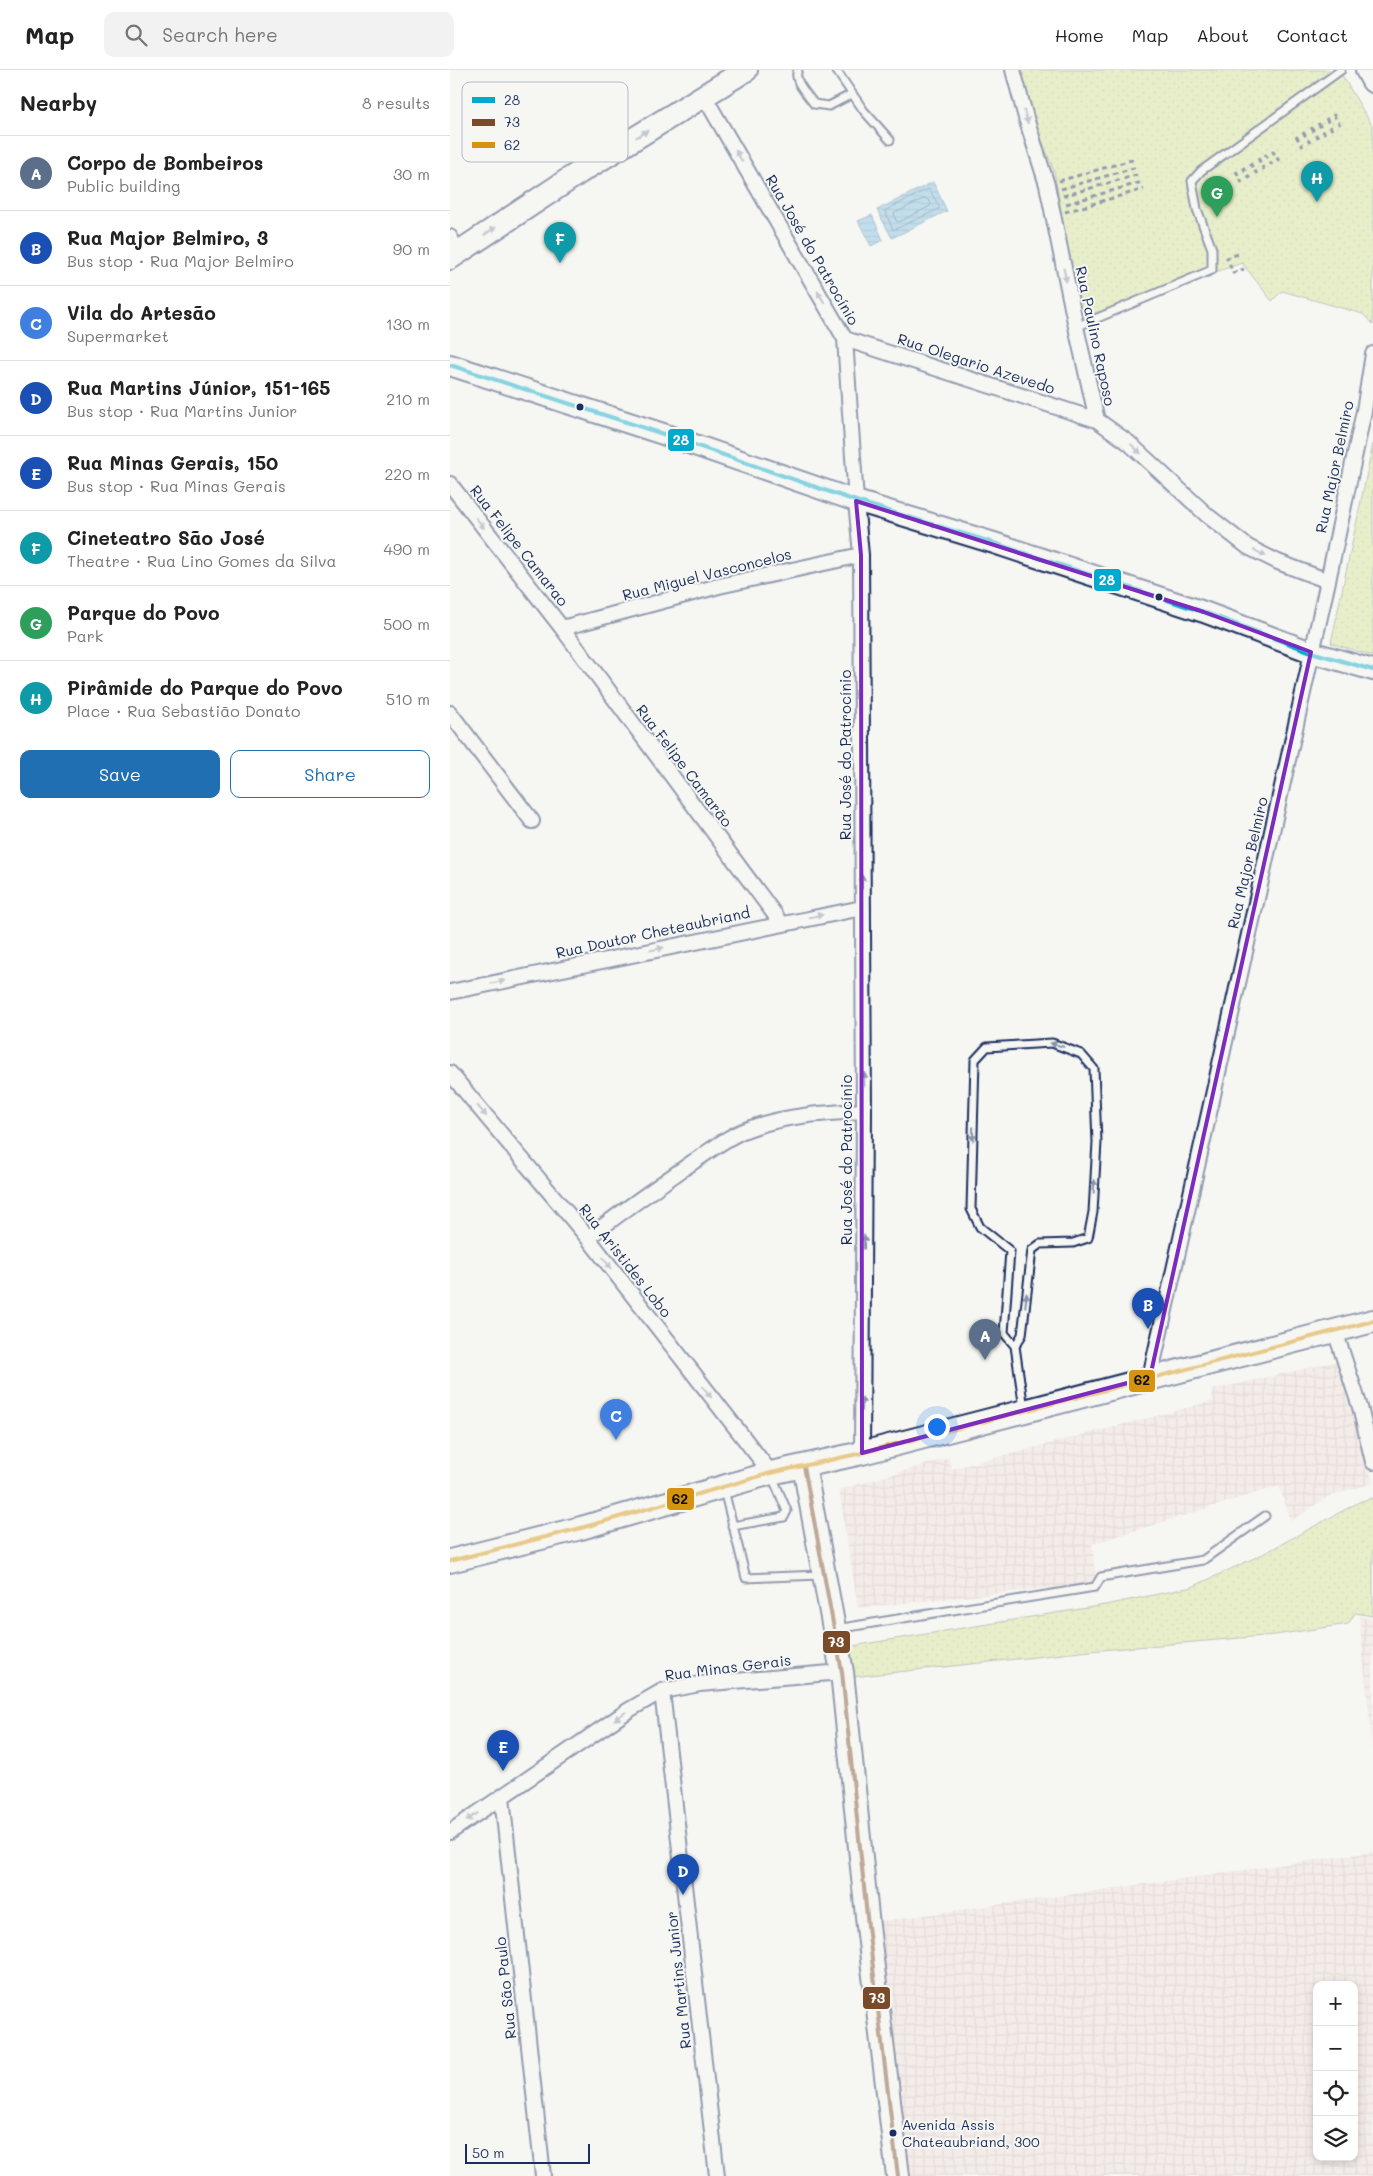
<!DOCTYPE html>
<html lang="en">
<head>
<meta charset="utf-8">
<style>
  body { margin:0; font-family:Mali,sans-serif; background:#f2f2f2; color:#222 }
  .controls { position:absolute; right:15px; bottom:15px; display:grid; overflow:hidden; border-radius:10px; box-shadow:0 2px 8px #0003 }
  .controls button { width:45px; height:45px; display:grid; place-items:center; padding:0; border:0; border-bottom:1px solid #e0e0e0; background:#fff; color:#222; font:25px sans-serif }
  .scale { position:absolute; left:15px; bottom:12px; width:125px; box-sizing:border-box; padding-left:5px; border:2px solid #1b2f5e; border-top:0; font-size:14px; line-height:18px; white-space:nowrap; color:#1b2f5e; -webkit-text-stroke:4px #f6f6f2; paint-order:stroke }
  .you { position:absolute; left:486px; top:1356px; width:18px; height:18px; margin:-12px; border:4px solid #fff; border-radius:50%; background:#1a73e8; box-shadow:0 0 0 8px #1a73e833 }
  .badge { display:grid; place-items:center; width:32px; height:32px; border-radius:50%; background:#1f6fb2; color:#fff; font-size:16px; font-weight:700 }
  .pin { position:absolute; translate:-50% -41px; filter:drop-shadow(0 1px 2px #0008) }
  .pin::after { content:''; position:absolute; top:26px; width:18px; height:15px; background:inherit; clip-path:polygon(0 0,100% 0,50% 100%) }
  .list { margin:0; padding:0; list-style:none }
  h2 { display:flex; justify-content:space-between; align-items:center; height:65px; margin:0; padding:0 20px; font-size:21px }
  h2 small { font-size:16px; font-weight:400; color:#767676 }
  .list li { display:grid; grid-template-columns:32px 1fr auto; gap:15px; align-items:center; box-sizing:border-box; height:75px; padding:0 20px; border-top:1px solid #e0e0e0 }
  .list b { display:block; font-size:19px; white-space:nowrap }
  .list p { margin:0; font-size:16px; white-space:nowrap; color:#767676 }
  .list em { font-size:16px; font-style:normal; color:#767676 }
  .actions { display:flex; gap:10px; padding:15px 20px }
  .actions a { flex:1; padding:11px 0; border:1px solid #1f6fb2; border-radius:10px; text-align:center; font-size:18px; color:#1f6fb2 }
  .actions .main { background:#1f6fb2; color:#fff }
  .icon { flex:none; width:28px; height:28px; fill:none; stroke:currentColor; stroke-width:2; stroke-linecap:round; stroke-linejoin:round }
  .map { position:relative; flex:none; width:923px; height:2106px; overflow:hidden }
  header { display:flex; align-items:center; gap:30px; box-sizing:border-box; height:70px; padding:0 25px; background:#fff; border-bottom:1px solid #e0e0e0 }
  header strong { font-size:24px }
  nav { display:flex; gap:28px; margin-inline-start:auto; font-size:18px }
  .search { width:350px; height:45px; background:#f2f2f2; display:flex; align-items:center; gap:12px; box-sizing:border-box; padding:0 18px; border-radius:10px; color:#767676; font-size:19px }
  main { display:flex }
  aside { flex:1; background:#fff }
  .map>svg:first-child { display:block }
  .industrial { fill:url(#industrial-grid); fill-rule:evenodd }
  .grass { fill:url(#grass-dots); stroke:#788a7b }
  .water { fill:url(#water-rules); stroke:#5a87ae }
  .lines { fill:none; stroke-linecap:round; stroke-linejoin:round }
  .shore { stroke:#456994; stroke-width:1 }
  .lane-casing { stroke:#1b2f5e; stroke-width:11 }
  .street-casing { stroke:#1b2f5e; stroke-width:18 }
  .secondary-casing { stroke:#1b2f5e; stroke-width:24 }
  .primary-casing { stroke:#1b2f5e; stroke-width:26 }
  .path { stroke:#1b2f5e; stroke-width:3; stroke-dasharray:5 4; stroke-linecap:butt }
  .lane { stroke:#f6f6f2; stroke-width:7 }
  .street { stroke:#f6f6f2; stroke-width:14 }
  .secondary { stroke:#f6f6f2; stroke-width:20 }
  .primary { stroke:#f6f6f2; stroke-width:22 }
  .bus-1-casing { stroke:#f6f6f2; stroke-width:8 }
  .bus-2-casing { stroke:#f6f6f2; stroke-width:8 }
  .bus-3-casing { stroke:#f6f6f2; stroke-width:8 }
  .bus-1 { stroke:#00a9ce; stroke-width:4 }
  .bus-2 { stroke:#7a4b2a; stroke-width:4 }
  .bus-3 { stroke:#d6940e; stroke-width:4 }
  .oneway { fill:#8892a8 }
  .marked { fill:none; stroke:#7b2cbf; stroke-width:4; stroke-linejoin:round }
  .bus-dot { fill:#1b2f5e; stroke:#f6f6f2; stroke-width:2 }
  .labels { text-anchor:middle; stroke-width:4; stroke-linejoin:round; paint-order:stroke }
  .bus-label { font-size:14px; fill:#1b2f5e; stroke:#f6f6f2; text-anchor:start }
  .street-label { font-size:15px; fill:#1b2f5e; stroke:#f6f6f2 }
  .key { fill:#f6f6f2; stroke:#b4bac6; stroke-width:1 }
  .key-label { font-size:14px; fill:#1b2f5e }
  .line-badge { stroke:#f6f6f2; stroke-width:2 }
  .badge-label { font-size:14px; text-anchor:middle; font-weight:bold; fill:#fff }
  .pale-badge-label { font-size:14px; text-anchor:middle; font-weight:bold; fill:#111 }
</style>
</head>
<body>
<header>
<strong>Map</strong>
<div class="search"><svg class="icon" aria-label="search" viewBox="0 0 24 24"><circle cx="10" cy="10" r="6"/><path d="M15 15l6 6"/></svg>Search here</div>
<nav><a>Home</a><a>Map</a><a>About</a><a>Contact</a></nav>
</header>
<main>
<aside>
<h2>Nearby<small>8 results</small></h2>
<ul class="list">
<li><span class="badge" style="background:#5c6f8a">A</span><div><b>Corpo de Bombeiros</b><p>Public building</p></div><em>30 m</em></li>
<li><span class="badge" style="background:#1a4fb4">B</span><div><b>Rua Major Belmiro, 3</b><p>Bus stop · Rua Major Belmiro</p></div><em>90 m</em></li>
<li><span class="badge" style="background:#3f7fe0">C</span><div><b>Vila do Artesão</b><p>Supermarket</p></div><em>130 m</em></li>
<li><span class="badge" style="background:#1a4fb4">D</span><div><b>Rua Martins Júnior, 151-165</b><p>Bus stop · Rua Martins Junior</p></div><em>210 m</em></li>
<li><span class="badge" style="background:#1a4fb4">E</span><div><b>Rua Minas Gerais, 150</b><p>Bus stop · Rua Minas Gerais</p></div><em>220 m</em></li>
<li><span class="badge" style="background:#0f9aa8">F</span><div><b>Cineteatro São José</b><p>Theatre · Rua Lino Gomes da Silva</p></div><em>490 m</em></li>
<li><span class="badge" style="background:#2e9e5b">G</span><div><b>Parque do Povo</b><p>Park</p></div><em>500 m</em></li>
<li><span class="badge" style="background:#0f9aa8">H</span><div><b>Pirâmide do Parque do Povo</b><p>Place · Rua Sebastião Donato</p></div><em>510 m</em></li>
</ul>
<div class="actions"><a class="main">Save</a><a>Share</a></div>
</aside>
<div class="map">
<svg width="923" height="2106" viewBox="0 0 923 2106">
  <defs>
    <pattern id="industrial-grid" width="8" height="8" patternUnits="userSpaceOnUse" patternTransform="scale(1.25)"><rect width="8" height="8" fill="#f1dfdb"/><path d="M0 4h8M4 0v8" fill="none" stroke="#cec0be"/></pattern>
    <pattern id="grass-dots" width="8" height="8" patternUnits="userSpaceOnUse" patternTransform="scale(1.25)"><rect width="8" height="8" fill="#d6e598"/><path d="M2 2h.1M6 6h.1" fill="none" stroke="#b7c585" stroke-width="1.8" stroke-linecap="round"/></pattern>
    <pattern id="water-rules" width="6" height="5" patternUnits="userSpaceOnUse" patternTransform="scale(1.25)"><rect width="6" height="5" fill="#84c1e4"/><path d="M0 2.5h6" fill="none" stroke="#6b9dbc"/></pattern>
  </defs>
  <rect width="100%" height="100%" fill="#f6f6f2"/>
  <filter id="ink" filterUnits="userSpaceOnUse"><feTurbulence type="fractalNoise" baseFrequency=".02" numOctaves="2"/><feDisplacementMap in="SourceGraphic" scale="10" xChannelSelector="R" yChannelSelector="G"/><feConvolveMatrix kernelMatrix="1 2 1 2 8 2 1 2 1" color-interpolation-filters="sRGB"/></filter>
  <g filter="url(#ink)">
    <path class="industrial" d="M 888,1291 L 923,1413 L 877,1427 L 841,1451 L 829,1416 L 642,1474 L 646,1513 L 408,1538 L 389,1420 L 498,1388 L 502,1399 L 763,1331 L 761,1320 Z
      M 909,1546 L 923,1549 L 923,1681 Z
      M 923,1782 L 923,2106 L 461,2106 L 425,1852 ZM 867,1915 L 904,1915 L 904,2087 L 867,2087 Z"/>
    <path class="grass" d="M 564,0 L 889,0 L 923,57 L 923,255 L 913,244 L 832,221 L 822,231 L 792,193 L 630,248 L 604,101 Z
      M 923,374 L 923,586 L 881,573 Z
      M 923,1428 L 923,1546 L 905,1543 L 898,1554 L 825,1565 L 640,1581 L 402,1607 L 396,1577 L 655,1535 L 742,1517 L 813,1484 L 911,1431 Z"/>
    <path class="water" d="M 483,112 L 497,141 L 442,168 L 427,140 Z
      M 422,145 L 433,170 L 421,176 L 408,151 Z"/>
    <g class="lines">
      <path class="shore" d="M 479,119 L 489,136 L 489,139 L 443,160 L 435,141 Z
        M 476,128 L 481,133 L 480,136 L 449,152 L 446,151 L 444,144 Z"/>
      <g class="lane-casing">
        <path id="lane" d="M 348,0 C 342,10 358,25 364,34 L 379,36 L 402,24
          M 386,0 L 414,41 L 440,70
          M 626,257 L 762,200 L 762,179 L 747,139 L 742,111 L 751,101 L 891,0
          M 565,1276 L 572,1265 L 582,1180 L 590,1174 L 623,1173 L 638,1168 L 643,1142 L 647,1072 L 644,999 L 631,984 L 602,973 L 537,977 L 525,990 L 521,1139 L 530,1157 L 560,1181 L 554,1263 L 565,1276 L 574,1339
          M 274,1420 L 296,1508 L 371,1505
          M 282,1456 L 334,1447 L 337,1441 L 322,1406
          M 386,1559 L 645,1517 L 651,1507 L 753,1490 L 815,1446"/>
      </g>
      <g class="street-casing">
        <path id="street" d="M 563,0 L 576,48 L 597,115 L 626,257 L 647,350
          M 254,26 L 395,269 L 406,431 L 411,485 L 414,1041 L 412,1383
          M 0,167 L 8,182
          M 395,269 L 647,350 L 679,373 L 758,446 L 798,477 L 828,492 L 878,511
          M 0,414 L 112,558 L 331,853
          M 112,558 L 269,516 L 411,485
          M 0,643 L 82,751
          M 0,922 L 412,838
          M 0,1003 L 138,1168 L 321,1403
          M 138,1168 C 172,1141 207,1117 243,1092 C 260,1081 278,1066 298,1059 C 335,1045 376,1043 414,1041
          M 885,1261 L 910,1337 L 923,1392
          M 700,1307 L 878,511 L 914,341 L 923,284
          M 212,1621 L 267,2106
          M 52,1727 L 93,2106
          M 0,1762 L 179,1640 L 212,1621 L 250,1614 L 392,1602"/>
      </g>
      <g class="secondary-casing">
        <path id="secondary" d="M 0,295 L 213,364 L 406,431 L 544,473 L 754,542 L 861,582 L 923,600"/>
      </g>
      <g class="primary-casing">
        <path id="primary" d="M 917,0 L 923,11
          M 0,188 L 130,102 L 296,0
          M 354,1396 L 392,1602 L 418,1856 L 448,2106
          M 0,1491 L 131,1458 L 321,1403 L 412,1383 L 923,1251"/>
      </g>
      <path class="path" d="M 883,44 L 890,55
        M 876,48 L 882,60
        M 868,53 L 875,64
        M 861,57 L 868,68
        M 853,62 L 860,73
        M 846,66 L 853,77
        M 822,80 L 829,91
        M 815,84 L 822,95
        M 808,88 L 814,100
        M 800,93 L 807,104
        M 793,97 L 800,109
        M 786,101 L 792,113
        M 609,111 L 685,89
        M 611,119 L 687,97
        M 613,126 L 690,104
        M 616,134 L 692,112
        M 615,142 L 694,119
        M 788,184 L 777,188 L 783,203 L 794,199"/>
      <use href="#lane" class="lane"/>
      <use href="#street" class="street"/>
      <use href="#secondary" class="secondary"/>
      <use href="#primary" class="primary"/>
      <g class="bus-1-casing">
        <path id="bus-1" d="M 0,295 L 213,364 L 406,431 L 544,473 L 754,542 L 861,582 L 923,600"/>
      </g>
      <g class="bus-2-casing">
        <path id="bus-2" d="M 354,1396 L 392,1602 L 418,1856 L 448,2106"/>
      </g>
      <g class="bus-3-casing">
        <path id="bus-3" d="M 0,1491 L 131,1458 L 321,1403 L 412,1383 L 923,1251"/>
      </g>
      <use href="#bus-1" class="bus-1"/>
      <use href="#bus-2" class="bus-2"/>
      <use href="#bus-3" class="bus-3"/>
    </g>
    <defs><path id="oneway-solid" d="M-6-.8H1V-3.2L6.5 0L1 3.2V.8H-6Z" transform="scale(1.25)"/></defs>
    <g class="oneway">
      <use href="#oneway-solid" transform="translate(576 47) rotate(74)"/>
      <use href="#oneway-solid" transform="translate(192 64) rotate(-31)"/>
      <use href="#oneway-solid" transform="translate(289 86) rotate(-120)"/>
      <use href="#oneway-solid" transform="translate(40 161) rotate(-33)"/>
      <use href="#oneway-solid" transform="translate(615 205) rotate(78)"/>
      <use href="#oneway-solid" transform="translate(371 227) rotate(-120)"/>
      <use href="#oneway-solid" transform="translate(686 379) rotate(43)"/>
      <use href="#oneway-solid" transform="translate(30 453) rotate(52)"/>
      <use href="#oneway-solid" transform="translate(810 483) rotate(26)"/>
      <use href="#oneway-solid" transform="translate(412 812) rotate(-90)"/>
      <use href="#oneway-solid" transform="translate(366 846) rotate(-11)"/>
      <use href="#oneway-solid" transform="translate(207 879) rotate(-12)"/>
      <use href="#oneway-solid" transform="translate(48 912) rotate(-12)"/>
      <use href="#oneway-solid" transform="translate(607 975) rotate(-164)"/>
      <use href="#oneway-solid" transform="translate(414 1009) rotate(-91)"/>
      <use href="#oneway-solid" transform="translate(32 1041) rotate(50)"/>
      <use href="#oneway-solid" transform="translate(523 1064) rotate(91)"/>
      <use href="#oneway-solid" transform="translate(644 1116) rotate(-87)"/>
      <use href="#oneway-solid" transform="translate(414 1172) rotate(-90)"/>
      <use href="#oneway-solid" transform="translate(157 1193) rotate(53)"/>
      <use href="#oneway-solid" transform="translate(576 1230) rotate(-84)"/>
      <use href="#oneway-solid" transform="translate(257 1322) rotate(52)"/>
      <use href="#oneway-solid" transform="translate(412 1334) rotate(-90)"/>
      <use href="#oneway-solid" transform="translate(170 1646) rotate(145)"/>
      <use href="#oneway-solid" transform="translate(22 1747) rotate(147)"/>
    </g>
  </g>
  <path d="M0 0H923V2106H0ZM 406,431 L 754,542 L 861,582 L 700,1307 L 412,1383 L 411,485 Z" fill="#f6f6f2" fill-opacity=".55" fill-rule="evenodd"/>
  <path class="marked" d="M 406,431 L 754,542 L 861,582 L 700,1307 L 412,1383 L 411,485 Z"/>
  <g class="bus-dot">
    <circle cx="130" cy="337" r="4.5"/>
    <circle cx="709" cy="527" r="4.5"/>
    <circle cx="443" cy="2063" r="4.5"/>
  </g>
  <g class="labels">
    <g class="bus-label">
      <text x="452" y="2060">Avenida Assis<tspan x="452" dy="17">Chateaubriand, 300</tspan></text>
    </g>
    <g class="street-label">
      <text transform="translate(362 180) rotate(60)" y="5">Rua José do Patrocínio</text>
      <text transform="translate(645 266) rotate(78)" y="5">Rua Paulino Raposo</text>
      <text transform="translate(526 294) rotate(18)" y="5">Rua Olegario Azevedo</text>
      <text transform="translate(885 397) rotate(-78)" y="5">Rua Major Belmiro</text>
      <text transform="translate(69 476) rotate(52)" y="5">Rua Felipe Camarao</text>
      <text transform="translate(257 505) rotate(-14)" y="5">Rua Miguel Vasconcelos</text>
      <text transform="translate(396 685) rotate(-90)" y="5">Rua José do Patrocínio</text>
      <text transform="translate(234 696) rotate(53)" y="5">Rua Felipe Camarão</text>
      <text transform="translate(798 793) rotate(-77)" y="5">Rua Major Belmiro</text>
      <text transform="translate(203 863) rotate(-12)" y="5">Rua Doutor Cheteaubriand</text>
      <text transform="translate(397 1090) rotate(-90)" y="5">Rua José do Patrocínio</text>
      <text transform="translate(175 1191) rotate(52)" y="5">Rua Aristides Lobo</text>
      <text transform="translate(278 1598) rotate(-7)" y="5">Rua Minas Gerais</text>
      <text transform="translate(229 1910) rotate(-96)" y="5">Rua Martins Junior</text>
      <text transform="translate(56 1918) rotate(-96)" y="5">Rua São Paulo</text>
    </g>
  </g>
  <rect x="12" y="12" width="166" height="80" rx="8" class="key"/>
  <rect x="22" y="27" width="23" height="6" fill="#00a9ce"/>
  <rect x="22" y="49" width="23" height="7" fill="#7a4b2a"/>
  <rect x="22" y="72" width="23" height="6" fill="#d6940e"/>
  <g class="key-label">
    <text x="54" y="35">28</text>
    <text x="54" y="57">73</text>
    <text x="54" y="80">62</text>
  </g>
  <g class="line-badge">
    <rect x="217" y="358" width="28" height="24" rx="5" fill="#00a9ce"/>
    <rect x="643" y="498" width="29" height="24" rx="5" fill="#00a9ce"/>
    <rect x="678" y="1299" width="28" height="24" rx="5" fill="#d6940e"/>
    <rect x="216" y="1417" width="29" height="24" rx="5" fill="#d6940e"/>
    <rect x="372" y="1560" width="29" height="24" rx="5" fill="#7a4b2a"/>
    <rect x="412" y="1916" width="29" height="24" rx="5" fill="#7a4b2a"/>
  </g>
  <g class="badge-label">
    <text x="231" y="375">28</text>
    <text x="657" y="515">28</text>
    <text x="386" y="1577">73</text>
    <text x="427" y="1933">73</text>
  </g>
  <g class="pale-badge-label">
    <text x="692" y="1315">62</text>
    <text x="230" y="1434">62</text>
  </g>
</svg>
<div class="controls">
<button>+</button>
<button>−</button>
<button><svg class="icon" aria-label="locate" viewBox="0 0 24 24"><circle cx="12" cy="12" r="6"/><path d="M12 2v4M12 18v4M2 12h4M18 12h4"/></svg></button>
<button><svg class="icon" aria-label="layers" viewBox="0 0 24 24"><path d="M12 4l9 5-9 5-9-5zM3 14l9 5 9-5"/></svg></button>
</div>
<div class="scale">50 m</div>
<div class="you"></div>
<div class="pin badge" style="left:535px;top:1290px;background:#5c6f8a">A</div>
<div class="pin badge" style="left:698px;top:1259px;background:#1a4fb4">B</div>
<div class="pin badge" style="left:166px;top:1370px;background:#3f7fe0">C</div>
<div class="pin badge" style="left:233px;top:1825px;background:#1a4fb4">D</div>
<div class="pin badge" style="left:53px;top:1701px;background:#1a4fb4">E</div>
<div class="pin badge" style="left:110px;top:193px;background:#0f9aa8">F</div>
<div class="pin badge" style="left:767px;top:147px;background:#2e9e5b">G</div>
<div class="pin badge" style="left:867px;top:132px;background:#0f9aa8">H</div>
</div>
</main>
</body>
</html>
